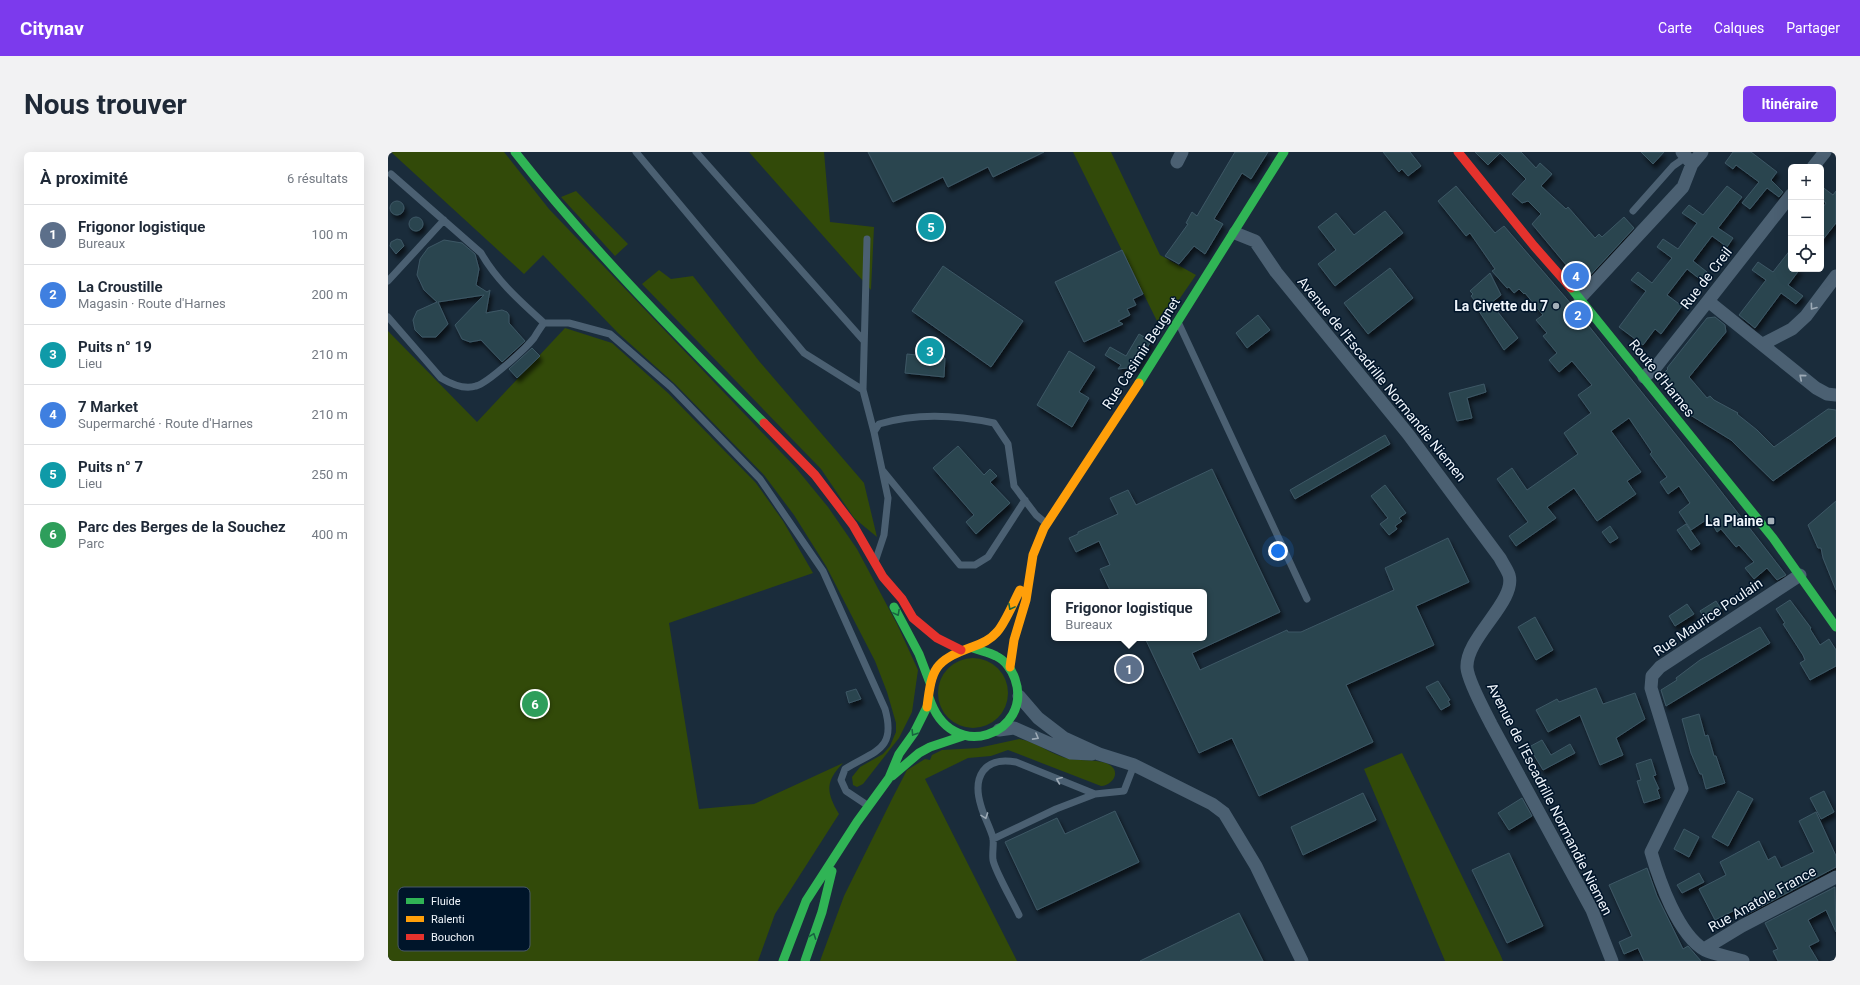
<!DOCTYPE html>
<html lang="fr">
<head>
<meta charset="utf-8">
<style>
  body { margin:0; font-family:Roboto,sans-serif; background:#f2f2f3; color:#1f2937 }
  .controls { position:absolute; right:12px; top:12px; display:grid; overflow:hidden; border-radius:6px; box-shadow:0 4px 16px #0002 }
  .controls button { width:36px; height:36px; display:grid; place-items:center; padding:0; border:0; border-bottom:1px solid #e0e1e3; background:#fff; color:#1f2937; font:20px sans-serif }
  .you { position:absolute; left:890px; top:399px; width:14px; height:14px; margin:-10px; border:3px solid #fff; border-radius:50%; background:#1a73e8; box-shadow:0 0 0 6px #1a73e833 }
  .badge { display:grid; place-items:center; width:26px; height:26px; border-radius:50%; background:#7c3aed; color:#fff; font-size:13px; font-weight:700 }
  .pin { position:absolute; translate:-50% -50%; border:2px solid #fff; box-shadow:0 1px 4px #0006 }
  .popup { position:absolute; left:663px; top:437px; width:156px; height:52px; box-sizing:border-box; display:grid; place-content:center; border-radius:6px; background:#fff; filter:drop-shadow(0 1px 3px #0005); font-size:13px; white-space:nowrap; color:#747a83 }
  .popup b { font-size:15px; color:#1f2937 }
  .popup::after { content:''; position:absolute; left:50%; top:100%; margin-left:-8px; border:8px solid transparent; border-top-color:#fff }
  .list { margin:0; padding:0; list-style:none }
  h2 { display:flex; justify-content:space-between; align-items:center; height:52px; margin:0; padding:0 16px; font-size:17px }
  h2 small { font-size:13px; font-weight:400; color:#747a83 }
  .list li { display:grid; grid-template-columns:26px 1fr auto; gap:12px; align-items:center; box-sizing:border-box; height:60px; padding:0 16px; border-top:1px solid #e0e1e3 }
  .list b { display:block; font-size:15px; white-space:nowrap }
  .list p { margin:0; font-size:13px; white-space:nowrap; color:#747a83 }
  .list em { font-size:13px; font-style:normal; color:#747a83 }
  .icon { flex:none; width:22px; height:22px; fill:none; stroke:currentColor; stroke-width:2; stroke-linecap:round; stroke-linejoin:round }
  .map { position:relative; flex:none; width:1448px; height:809px; overflow:hidden; border-radius:6px }
  header { display:flex; align-items:center; gap:24px; box-sizing:border-box; height:56px; padding:0 20px; background:#7c3aed; color:#fff }
  header strong { font-size:19px }
  nav { display:flex; gap:22px; margin-inline-start:auto; font-size:14px }
  .intro { display:flex; align-items:center; justify-content:space-between; box-sizing:border-box; height:96px; padding:0 24px }
  h1 { margin:0; font-size:28px }
  .button { padding:10px 18px; border-radius:6px; background:#7c3aed; color:#fff; font-size:14px; font-weight:700 }
  main { display:flex; gap:24px; padding:0 24px }
  aside { flex:1; background:#fff; border-radius:6px; box-shadow:0 4px 16px #0002 }
  .map>svg:first-child { display:block }
  .green { fill:#324a09 }
  .building { fill:#2b4450; stroke:#3d5865; filter:url(#shadow) }
  .lines { fill:none; stroke-linecap:round; stroke-linejoin:round }
  .lane { stroke:#4b6072; stroke-width:7 }
  .street { stroke:#4b6072; stroke-width:13 }
  .fast { stroke:#30b455; stroke-width:9 }
  .slow { stroke:#ff9f0a; stroke-width:9 }
  .jam { stroke:#e5322d; stroke-width:9 }
  .oneway { stroke:#9daab6 }
  .oneway2 { stroke:#186440 }
  .poi-dot { fill:#a4afb8; stroke:#00152a; stroke-width:1.5 }
  .labels { text-anchor:middle; stroke-width:3; stroke-linejoin:round; paint-order:stroke }
  .street-label { font-size:14px; fill:#eff5fb; stroke:#00152a }
  .poi-label { font-size:14px; font-weight:bold; fill:#eff5fb; stroke:#00152a; text-anchor:end }
  .key { fill:#00152a; stroke:#485869; stroke-width:1 }
  .key-label { font-size:11px; fill:#eff5fb }
</style>
</head>
<body>
<header>
<strong>Citynav</strong>
<nav><a>Carte</a><a>Calques</a><a>Partager</a></nav>
</header>
<div class="intro"><h1>Nous trouver</h1><a class="button">Itinéraire</a></div>
<main>
<aside>
<h2>À proximité<small>6 résultats</small></h2>
<ul class="list">
<li><span class="badge" style="background:#5c6f8a">1</span><div><b>Frigonor logistique</b><p>Bureaux</p></div><em>100 m</em></li>
<li><span class="badge" style="background:#3f7fe0">2</span><div><b>La Croustille</b><p>Magasin · Route d'Harnes</p></div><em>200 m</em></li>
<li><span class="badge" style="background:#0f9aa8">3</span><div><b>Puits n° 19</b><p>Lieu</p></div><em>210 m</em></li>
<li><span class="badge" style="background:#3f7fe0">4</span><div><b>7 Market</b><p>Supermarché · Route d'Harnes</p></div><em>210 m</em></li>
<li><span class="badge" style="background:#0f9aa8">5</span><div><b>Puits n° 7</b><p>Lieu</p></div><em>250 m</em></li>
<li><span class="badge" style="background:#2e9e5b">6</span><div><b>Parc des Berges de la Souchez</b><p>Parc</p></div><em>400 m</em></li>
</ul>
</aside>
<div class="map">
<svg width="1448" height="809" viewBox="0 0 1448 809">
  <defs>
    <filter id="shadow"><feDropShadow dx="2.5" dy="4.5" stdDeviation="2" flood-color="#0009"/></filter>
  </defs>
  <rect width="100%" height="100%" fill="#1a2c3b"/>
  <path class="green" d="M 3,0 L 116,0 L 161,57 L 408,316 L 440,355 L 469,397 L 509,472 L 530,518 L 524,560 L 511,586 L 475,632 L 469,635 L 465,633 L 464,625 L 472,615 L 495,602 L 502,594 L 508,580 L 508,571 L 499,540 L 487,509 L 438,414 L 406,363 L 376,323 L 287,232 L 230,181 L 155,103 L 136,122 Z
    M 361,0 L 436,0 L 442,70 L 486,75 L 483,138 Z
    M 685,0 L 723,0 L 772,103 L 808,123 L 772,175 Z
    M 188,39 L 240,92 L 227,104 L 173,45 Z
    M 271,118 L 283,127 L 305,124 L 371,209 L 476,331 L 489,385 L 466,366 L 433,317 L 254,132 Z
    M 177,176 L 224,191 L 280,241 L 368,331 L 395,369 L 425,421 L 281,471 L 311,657 L 366,652 L 455,611 C 437,630 438,640 451,662 L 387,762 L 370,809 L 0,809 L 0,179 L 89,270 Z
    M550 541a35 35 0 1 1 70 0a35 35 0 1 1-70 0Z
    M 631,587 C 650,590 664,604 683,607 C 694,609 710,607 720,612 C 734,619 725,633 713,634 L 620,598 L 603,604 L 580,606 L 537,627 L 629,809 L 432,809 L 456,744 L 505,645 L 519,618 L 537,607 L 542,608 L 544,603 L 554,598 L 590,596 Z
    M 1014,601 L 1112,802 L 1115,809 L 1057,809 L 976,617 Z"/>
  <path class="building" d="M 480,0 L 656,0 L 605,25 L 600,15 L 560,35 L 555,25 L 505,50 Z
    M 847,0 L 880,0 L 863,27 L 854,21 L 826,67 L 835,72 L 817,102 L 806,94 L 791,112 L 777,104 L 800,72 L 798,71 L 804,60 L 809,64 Z
    M 995,0 L 1022,0 L 1033,14 L 1020,24 L 1014,17 L 1011,20 Z
    M 1087,0 L 1133,0 L 1148,16 L 1152,11 L 1164,22 L 1153,34 L 1178,57 L 1180,55 L 1207,86 L 1211,82 L 1214,85 L 1236,65 L 1246,76 L 1194,132 L 1144,72 L 1153,62 L 1140,49 L 1134,51 L 1124,42 L 1138,27 L 1112,1 L 1100,13 Z
    M 1253,0 L 1276,0 L 1265,12 Z
    M 1345,0 L 1363,0 L 1389,20 L 1383,28 L 1395,40 L 1391,45 L 1379,36 L 1362,57 L 1354,51 L 1371,30 L 1348,13 L 1345,17 L 1337,11 Z
    M 1068,34 L 1107,81 L 1116,74 L 1184,153 L 1325,329 L 1398,423 L 1389,428 L 1379,416 L 1366,427 L 1357,416 L 1366,410 L 1351,393 L 1348,395 L 1333,377 L 1329,380 L 1321,366 L 1303,378 L 1291,360 L 1302,351 L 1291,334 L 1280,342 L 1272,330 L 1279,325 L 1262,302 L 1264,300 L 1241,266 L 1223,279 L 1253,320 L 1239,329 L 1248,342 L 1209,369 L 1186,336 L 1159,355 L 1168,366 L 1128,394 L 1121,384 L 1140,370 L 1109,327 L 1124,316 L 1139,338 L 1190,302 L 1176,281 L 1203,261 L 1190,243 L 1204,233 L 1184,209 L 1171,220 L 1161,208 L 1169,201 L 1155,184 L 1159,181 L 1148,168 L 1155,163 L 1137,141 L 1136,142 L 1131,137 L 1126,141 L 1121,135 L 1119,136 L 1104,119 L 1107,117 L 1082,81 L 1078,84 L 1050,49 Z
    M 1339,34 L 1354,45 L 1330,76 L 1345,86 L 1339,95 L 1324,84 L 1305,109 L 1319,120 L 1313,128 L 1299,117 L 1279,143 L 1294,154 L 1273,182 L 1267,177 L 1255,193 L 1231,175 L 1258,139 L 1243,128 L 1250,120 L 1264,131 L 1284,106 L 1269,95 L 1275,87 L 1290,97 L 1309,71 L 1294,61 L 1301,53 L 1315,63 Z
    M 1433,34 L 1445,43 L 1448,39 L 1448,71 L 1433,90 L 1433,58 L 1438,51 L 1433,47 Z
    M2 56a7 7 0 1 1 14 0a7 7 0 1 1-14 0Z
    M 997,59 L 1015,81 L 947,134 L 930,112 L 948,98 L 930,75 L 948,61 L 966,83 Z
    M21 72a7 7 0 1 1 14 0a7 7 0 1 1-14 0Z
    M 9,87 L 13,88 L 16,94 L 8,102 L 2,94 L 3,90 Z
    M 56,88 L 74,91 L 87,102 L 91,117 L 88,133 L 99,140 L 102,138 L 98,161 L 114,158 L 119,160 L 121,163 L 121,171 L 137,189 L 114,210 L 93,188 L 82,190 L 74,187 L 67,173 L 96,143 L 50,150 L 60,172 L 48,185 L 34,185 L 27,178 L 25,168 L 29,159 L 49,150 L 36,138 L 29,123 L 32,107 L 40,96 Z
    M 1403,97 L 1403,117 L 1412,117 L 1400,133 L 1415,144 L 1408,152 L 1393,141 L 1367,176 L 1351,163 L 1378,128 L 1364,118 L 1370,110 L 1385,120 Z
    M 734,98 L 755,142 L 745,147 L 748,153 L 739,157 L 742,163 L 730,169 L 735,172 L 696,190 L 667,130 Z
    M 555,114 L 635,169 L 603,215 L 524,159 Z
    M 1002,116 L 1025,146 L 980,182 L 956,151 Z
    M 1102,121 L 1113,143 L 1103,151 L 1130,186 L 1116,198 L 1089,156 L 1091,154 L 1083,144 L 1085,142 L 1082,139 Z
    M 870,163 L 882,178 L 859,196 L 848,181 Z
    M 1327,165 L 1337,173 L 1338,180 L 1301,225 L 1319,246 L 1322,244 L 1326,248 L 1350,261 L 1349,262 L 1369,278 L 1386,295 L 1440,257 L 1448,258 L 1448,284 L 1385,329 L 1343,288 L 1299,261 L 1300,259 L 1276,231 L 1275,222 L 1280,217 L 1279,216 L 1319,166 Z
    M 751,182 L 763,189 L 750,212 L 748,215 L 730,217 L 733,213 L 717,203 L 722,195 L 738,204 Z
    M 144,196 L 152,204 L 129,226 L 121,217 Z
    M 681,199 L 707,215 L 691,240 L 701,246 L 684,275 L 649,253 Z
    M 519,202 L 557,206 L 556,225 L 517,221 Z
    M 1096,232 L 1098,240 L 1079,246 L 1084,266 L 1069,269 L 1061,241 Z
    M 997,283 L 1002,292 L 907,347 L 902,338 Z
    M 570,294 L 596,323 L 602,317 L 609,324 L 602,330 L 622,351 L 588,382 L 578,370 L 586,363 L 545,316 Z
    M 824,317 L 892,460 L 804,501 L 812,518 L 899,478 L 900,480 L 913,480 L 1006,438 L 997,416 L 1060,386 L 1081,430 L 1028,454 L 1046,493 L 958,533 L 985,590 L 871,644 L 844,586 L 811,601 L 757,486 L 816,486 L 816,440 L 723,440 L 712,417 L 722,413 L 711,389 L 688,400 L 681,386 L 690,382 L 690,380 L 730,362 L 722,346 L 740,338 L 748,353 Z
    M 997,333 L 1018,361 L 1011,366 L 1014,369 L 1007,374 L 1009,377 L 1001,383 L 992,372 L 1000,366 L 983,344 Z
    M 1448,349 L 1448,438 L 1435,406 L 1433,396 L 1430,396 L 1420,373 Z
    M 1298,372 L 1312,392 L 1303,398 L 1289,378 Z
    M 1222,374 L 1230,386 L 1222,391 L 1214,380 Z
    M 1402,448 L 1423,476 L 1422,477 L 1432,493 L 1441,487 L 1448,498 L 1448,514 L 1422,528 L 1412,511 L 1417,508 L 1415,503 L 1395,472 L 1397,471 L 1388,457 Z
    M 1328,449 L 1333,457 L 1317,467 L 1312,459 Z
    M 1299,452 L 1306,462 L 1287,474 L 1281,464 Z
    M 1147,465 L 1165,498 L 1148,508 L 1130,475 Z
    M 1372,475 L 1382,491 L 1278,554 L 1273,538 L 1289,528 L 1288,526 L 1312,508 Z
    M 1050,529 L 1062,548 L 1060,549 L 1062,553 L 1053,558 L 1038,535 Z
    M 1208,536 L 1215,552 L 1247,541 L 1257,567 L 1228,586 L 1235,603 L 1212,613 L 1192,563 L 1160,580 L 1148,558 L 1169,547 L 1171,550 Z
    M 468,537 L 473,547 L 461,551 L 458,540 Z
    M 1311,562 L 1317,584 L 1320,583 L 1326,604 L 1328,604 L 1337,631 L 1318,637 L 1314,622 L 1312,622 L 1303,601 L 1294,567 Z
    M 1154,588 L 1163,603 L 1182,592 L 1187,601 L 1155,618 L 1141,595 Z
    M 1263,607 L 1268,623 L 1265,624 L 1271,637 L 1269,637 L 1272,646 L 1256,651 L 1249,629 L 1253,628 L 1248,612 Z
    M 1350,639 L 1365,647 L 1340,694 L 1324,685 Z
    M 1436,639 L 1446,660 L 1433,667 L 1422,646 Z
    M 975,641 L 988,668 L 915,703 L 903,675 Z
    M 1134,646 L 1144,664 L 1121,678 L 1110,661 Z
    M 727,659 L 751,710 L 649,758 L 617,690 L 669,666 L 677,682 Z
    M 1428,660 L 1448,704 L 1448,715 L 1365,759 L 1357,763 L 1353,755 L 1327,768 L 1311,737 L 1338,723 L 1332,710 L 1371,689 L 1380,708 L 1387,704 L 1393,716 L 1426,700 L 1411,669 Z
    M 1296,677 L 1311,685 L 1301,705 L 1286,697 Z
    M 1121,701 L 1155,774 L 1119,791 L 1084,718 Z
    M 1259,716 L 1269,744 L 1295,797 L 1300,794 L 1313,809 L 1256,809 L 1250,796 L 1236,802 L 1231,790 L 1244,784 L 1221,733 Z
    M 1311,721 L 1316,730 L 1294,741 L 1289,733 Z
    M 1447,735 L 1448,780 L 1438,758 L 1420,768 L 1431,789 L 1421,794 L 1430,809 L 1390,809 L 1385,799 L 1390,797 L 1377,771 Z
    M 851,761 L 875,809 L 752,809 Z"/>
  <g class="lines">
    <path class="lane" d="M 248,0 L 416,201 L 475,238
      M 308,0 L 476,189
      M 3,22 L 93,101 C 109,129 132,149 156,171 L 181,171 L 222,182 L 283,235 L 372,327 L 435,419 L 497,557 C 509,599 485,599 457,617 L 453,628 L 458,639 L 479,653
      M 1245,59 L 1285,14 L 1298,5
      M 479,87 L 475,238 L 486,280
      M 0,129 L 56,68
      M 0,165 L 53,226 C 63,232 76,238 88,234 C 100,231 138,196 146,186 C 149,181 152,176 156,171
      M 791,172 L 919,447
      M 495,319 L 572,413 L 587,413 L 600,405 L 637,348
      M 488,407 L 496,383 L 500,346 L 486,280 L 491,272 C 527,261 569,263 606,271 L 620,292 L 626,334 L 648,363 L 659,372
      M 605,687 L 668,657 L 707,642 L 736,639 L 746,613
      M 631,763 C 625,750 607,719 605,708 C 604,701 606,693 605,686 C 602,675 596,665 593,654 C 584,625 596,604 628,610 L 707,642"/>
    <path class="street" d="M 1294,0 L 1304,12
      M 789,10 L 794,0
      M 1425,15 L 1437,0
      M 847,81 L 867,89 L 888,120 L 1020,282 L 1112,406 C 1115,412 1119,417 1121,423 C 1129,449 1077,486 1079,516 C 1080,529 1097,560 1103,572 L 1204,758 L 1224,809
      M 1192,146 L 1295,35 L 1304,12 L 1314,0
      M 1320,149 L 1428,236 L 1439,242 L 1448,243
      M 1375,192 L 1404,177 L 1418,164 L 1448,124
      M 1256,225 L 1267,216 L 1320,149 L 1403,43
      M 631,544 L 650,566 L 676,586 L 711,602 L 746,613 L 824,652 L 836,661 L 868,714 L 914,809
      M 611,578 L 626,576 L 683,601 L 704,602
      M 1316,797 L 1354,774 L 1448,725
      M 1355,809 C 1343,805 1328,803 1317,798 C 1290,783 1271,728 1263,700 L 1294,637 L 1263,536 L 1264,524 L 1272,515 L 1412,423"/>
    <path class="fast" d="M 127,0 C 203,97 290,184 376,271
      M 1183,136 L 1385,386 L 1448,475
      M 751,231 L 896,0
      M 506,455 L 531,502 L 542,531
      M 541,545 C 563,615 646,581 627,527 C 624,518 617,508 608,504 C 601,500 593,499 585,496
      M 504,624 L 531,601 L 542,595 L 575,584
      M 395,809 L 418,749 L 469,670 L 501,626 L 511,602 L 526,581 L 539,555
      M 417,809 L 434,760 L 444,719"/>
    <path class="slow" d="M 622,515 L 626,488 L 638,448 L 645,403 L 656,376 L 751,231
      M 539,555 C 544,516 546,509 584,495 C 593,492 602,488 608,481 C 616,474 626,449 632,438"/>
    <path class="jam" d="M 1070,0 L 1146,94 L 1183,136
      M 376,271 L 427,323 L 465,373 L 495,425 L 514,447 L 525,466 L 549,486 L 573,498"/>
  </g>
  <defs><path id="oneway-chevron" d="M-2-3.5L2.5 0L-2 3.5" fill="none" stroke-width="1.6" stroke-linecap="round" stroke-linejoin="round"/></defs>
  <g class="oneway">
    <use href="#oneway-chevron" transform="translate(1425 155) rotate(127)"/>
    <use href="#oneway-chevron" transform="translate(1414 225) rotate(-140)"/>
    <use href="#oneway-chevron" transform="translate(648 585) rotate(29)"/>
    <use href="#oneway-chevron" transform="translate(671 628) rotate(-158)"/>
    <use href="#oneway-chevron" transform="translate(597 664) rotate(70)"/>
  </g>
  <g class="oneway2">
    <use href="#oneway-chevron" transform="translate(623 455) rotate(118)"/>
    <use href="#oneway-chevron" transform="translate(509 461) rotate(62)"/>
    <use href="#oneway-chevron" transform="translate(526 581) rotate(122)"/>
    <use href="#oneway-chevron" transform="translate(425 784) rotate(-70)"/>
  </g>
  <g class="poi-dot">
    <circle cx="1168" cy="154" r="4"/>
    <rect x="1379" y="365" width="8" height="8" rx="2"/>
  </g>
  <g class="labels">
    <g class="street-label">
      <text transform="translate(1318 126) rotate(-52)" y="5">Rue de Creil</text>
      <text transform="translate(753 201) rotate(-57)" y="5">Rue Casimir Beugnet</text>
      <text transform="translate(1274 226) rotate(51)" y="5">Route d'Harnes</text>
      <text transform="translate(994 227) rotate(51)" y="5">Avenue de l'Escadrille Normandie Niemen</text>
      <text transform="translate(1320 465) rotate(-34)" y="5">Rue Maurice Poulain</text>
      <text transform="translate(1162 647) rotate(63)" y="5">Avenue de l'Escadrille Normandie Niemen</text>
      <text transform="translate(1374 747) rotate(-29)" y="5">Rue Anatole France</text>
    </g>
    <g class="poi-label">
      <text x="1160" y="159">La Civette du 7</text>
      <text x="1375" y="374">La Plaine</text>
    </g>
  </g>
  <rect x="10" y="735" width="132" height="64" rx="6" class="key"/>
  <rect x="18" y="746" width="18" height="6" fill="#30b455"/>
  <rect x="18" y="764" width="18" height="6" fill="#ff9f0a"/>
  <rect x="18" y="782" width="18" height="6" fill="#e5322d"/>
  <g class="key-label">
    <text x="43" y="753">Fluide</text>
    <text x="43" y="771">Ralenti</text>
    <text x="43" y="789">Bouchon</text>
  </g>
</svg>
<div class="controls">
<button>+</button>
<button>−</button>
<button><svg class="icon" aria-label="locate" viewBox="0 0 24 24"><circle cx="12" cy="12" r="6"/><path d="M12 2v4M12 18v4M2 12h4M18 12h4"/></svg></button>
</div>
<div class="you"></div>
<div class="pin badge" style="left:741px;top:517px;background:#5c6f8a">1</div>
<div class="popup"><b>Frigonor logistique</b>Bureaux</div>
<div class="pin badge" style="left:1190px;top:163px;background:#3f7fe0">2</div>
<div class="pin badge" style="left:542px;top:199px;background:#0f9aa8">3</div>
<div class="pin badge" style="left:1188px;top:124px;background:#3f7fe0">4</div>
<div class="pin badge" style="left:543px;top:75px;background:#0f9aa8">5</div>
<div class="pin badge" style="left:147px;top:552px;background:#2e9e5b">6</div>
</div>
</main>
</body>
</html>
